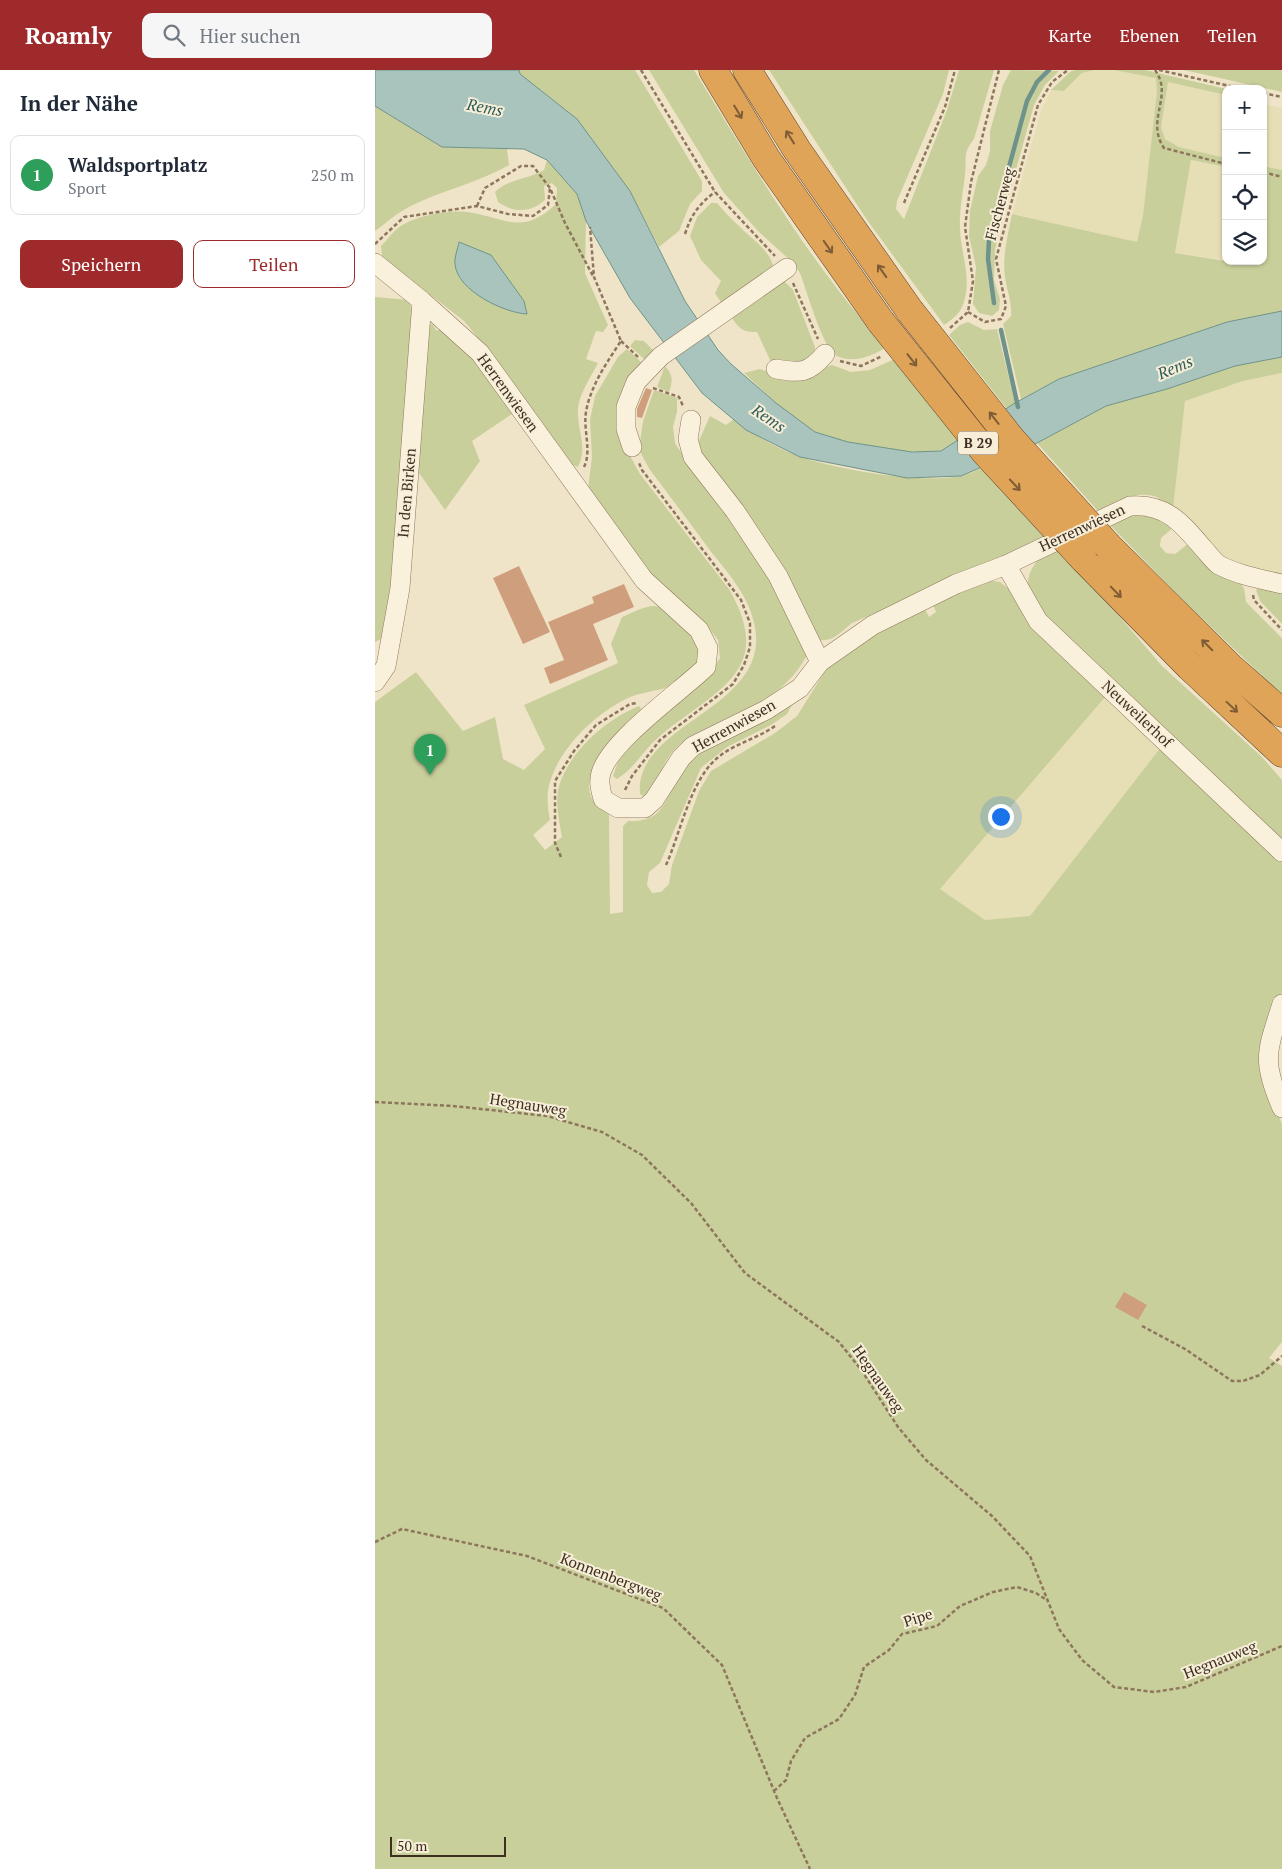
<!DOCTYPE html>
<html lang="de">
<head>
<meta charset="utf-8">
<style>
  body { margin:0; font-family:"PT Serif",serif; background:#f6f6f7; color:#1f2937 }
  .controls { position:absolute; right:15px; top:15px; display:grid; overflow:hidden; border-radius:10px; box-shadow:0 1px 4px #0004 }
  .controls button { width:45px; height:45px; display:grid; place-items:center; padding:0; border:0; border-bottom:1px solid #e0e1e3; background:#fff; color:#1f2937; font:25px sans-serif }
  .scale { position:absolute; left:15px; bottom:12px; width:116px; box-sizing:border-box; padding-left:5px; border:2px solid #3d2e20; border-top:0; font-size:14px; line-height:18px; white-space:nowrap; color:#3d2e20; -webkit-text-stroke:4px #f7eed8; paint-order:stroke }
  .you { position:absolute; left:625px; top:746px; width:18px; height:18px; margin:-12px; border:4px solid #fff; border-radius:50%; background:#1a73e8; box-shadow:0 0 0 8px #1a73e833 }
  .badge { display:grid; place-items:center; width:32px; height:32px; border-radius:50%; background:#9e2a2b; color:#fff; font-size:16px; font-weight:700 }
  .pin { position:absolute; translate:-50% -41px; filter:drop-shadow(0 1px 2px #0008) }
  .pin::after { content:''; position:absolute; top:26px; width:18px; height:15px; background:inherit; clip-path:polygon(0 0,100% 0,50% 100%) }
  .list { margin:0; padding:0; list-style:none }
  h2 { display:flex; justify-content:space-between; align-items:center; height:65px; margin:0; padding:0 20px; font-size:21px }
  h2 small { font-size:16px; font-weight:400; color:#747a83 }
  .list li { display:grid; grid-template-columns:32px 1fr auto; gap:15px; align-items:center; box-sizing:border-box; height:80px; margin:0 10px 10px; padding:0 10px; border:1px solid #e0e1e3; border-radius:10px }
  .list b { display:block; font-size:19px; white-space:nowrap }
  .list p { margin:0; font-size:16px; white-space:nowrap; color:#747a83 }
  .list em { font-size:16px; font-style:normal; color:#747a83 }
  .actions { display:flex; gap:10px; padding:15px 20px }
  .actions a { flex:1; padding:11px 0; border:1px solid #9e2a2b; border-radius:10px; text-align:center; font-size:18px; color:#9e2a2b }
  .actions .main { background:#9e2a2b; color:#fff }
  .icon { flex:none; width:28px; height:28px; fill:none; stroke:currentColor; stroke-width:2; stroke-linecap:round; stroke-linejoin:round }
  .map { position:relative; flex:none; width:907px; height:1799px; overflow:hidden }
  header { display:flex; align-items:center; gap:30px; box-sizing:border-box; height:70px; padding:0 25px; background:#9e2a2b; color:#fff }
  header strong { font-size:24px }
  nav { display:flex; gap:28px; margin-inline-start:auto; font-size:18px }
  .search { width:350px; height:45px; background:#f6f6f7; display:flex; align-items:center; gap:12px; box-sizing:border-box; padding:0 18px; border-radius:10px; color:#747a83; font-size:19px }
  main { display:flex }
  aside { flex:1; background:#fff }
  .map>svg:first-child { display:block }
  .farmland { fill:#e6deb5 }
  .green { fill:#c9cf9b }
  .water { fill:#a9c4bc; stroke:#6f938a }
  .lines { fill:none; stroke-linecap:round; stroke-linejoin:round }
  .stream { stroke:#6f938a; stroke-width:4.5 }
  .building { fill:#cf9f7d }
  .minor-casing { stroke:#8d765c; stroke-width:20 }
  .highway-casing { stroke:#5b4430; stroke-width:29 }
  .path { stroke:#8d765c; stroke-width:2.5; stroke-dasharray:4 2.5; stroke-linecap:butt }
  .minor { stroke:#faf1dc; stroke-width:19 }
  .highway { stroke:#e0a458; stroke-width:28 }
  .highway-bridge-casing { stroke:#5b4430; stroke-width:29; stroke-linecap:butt }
  .highway-bridge { stroke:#e0a458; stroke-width:28 }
  .oneway { stroke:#7e5d36 }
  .labels { text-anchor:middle; stroke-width:4; stroke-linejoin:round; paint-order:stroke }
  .shield { fill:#f7eed8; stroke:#756857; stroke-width:1 }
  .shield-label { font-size:14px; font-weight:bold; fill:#3d2e20 }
  .street-label { font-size:15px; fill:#3d2e20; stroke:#f7eed8 }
  .water-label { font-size:16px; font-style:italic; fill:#2f5d5a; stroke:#f7eed8 }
</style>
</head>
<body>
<header>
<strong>Roamly</strong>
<div class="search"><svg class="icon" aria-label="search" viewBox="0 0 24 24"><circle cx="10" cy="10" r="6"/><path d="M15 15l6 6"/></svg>Hier suchen</div>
<nav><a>Karte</a><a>Ebenen</a><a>Teilen</a></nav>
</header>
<main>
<aside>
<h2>In der Nähe<small></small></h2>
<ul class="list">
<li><span class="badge" style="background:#2e9e5b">1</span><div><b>Waldsportplatz</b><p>Sport</p></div><em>250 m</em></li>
</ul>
<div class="actions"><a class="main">Speichern</a><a>Teilen</a></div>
</aside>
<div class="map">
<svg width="907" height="1799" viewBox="0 0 907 1799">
  <rect width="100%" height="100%" fill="#f0e4c8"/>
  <path class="farmland" d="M 719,0 L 739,0 L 781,7 L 782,21 L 768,145 L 762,172 L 637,144 L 666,40 L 676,20 L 689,21 L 707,3 Z
    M 793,12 L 851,25 L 851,88 L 804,77 L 790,69 L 786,57 Z
    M 888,34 L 907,38 L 907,100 L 888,96 Z
    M 816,90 L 851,97 L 851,190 L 800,183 Z
    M 907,303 L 907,506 L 871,498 L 850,488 L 798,439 L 810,331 L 868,311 Z
    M 731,626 L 786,677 L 655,846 L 610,850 L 565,819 Z"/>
  <path class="green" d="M 144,0 L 260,0 L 327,111 L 327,121 L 315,134 L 304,161 L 284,177 L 255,121 L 202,49 L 145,4 Z
    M 274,0 L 319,0 C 378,96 435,194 511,277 C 497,287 476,294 460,285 C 448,278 431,219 425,203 L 418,193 L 384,162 L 349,123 Z
    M 394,0 L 574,0 L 568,24 L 522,131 L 521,139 L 529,149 L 572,40 L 584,0 L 619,0 L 599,69 C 587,84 592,88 590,105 C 588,123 584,141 585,159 C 586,185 599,214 586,239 C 583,245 575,251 569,255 L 492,150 Z
    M 636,0 L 684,1 L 670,15 L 659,35 L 630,139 L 620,180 L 619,210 L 625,229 L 624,240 L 617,246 L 604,243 L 598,234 L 601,197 L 594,166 L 595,141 L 603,106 L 611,95 L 615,81 L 615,61 L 628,15 Z
    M 700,0 L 719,0 L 707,3 L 689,21 L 676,20 L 695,2 Z
    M 739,0 L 770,0 L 851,19 L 851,25 L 793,12 L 786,57 L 790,69 L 804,77 L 851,88 L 851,97 L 816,90 L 800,183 L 851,191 L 888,191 L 888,96 L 907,100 L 907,241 L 852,252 L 684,309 L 646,329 L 628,254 L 636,246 C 637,232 632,221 630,207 C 627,186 633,165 637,144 L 762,172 L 768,145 L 782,21 L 781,8 Z
    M 809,0 L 907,0 L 907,22 Z
    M 0,36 L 67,77 L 132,79 L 134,95 C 103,113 67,120 34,137 C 22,143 11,153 0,161 Z
    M 172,90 L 202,124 L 211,151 L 210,203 L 233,255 L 228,262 L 221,261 L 211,289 L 223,293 C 216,307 202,327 203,343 C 203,364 213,377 203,397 L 190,392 L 121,289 L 89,251 L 16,194 L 7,186 L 6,176 C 11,171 16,164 22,159 C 38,146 71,140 92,142 C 130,147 146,167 181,134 L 182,118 L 177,113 L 169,116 L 170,130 C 155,143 139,143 123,132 L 120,122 C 133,109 154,109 169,100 Z
    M 336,133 L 342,133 C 349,141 356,149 364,156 C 376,169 392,177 398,195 L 393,204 L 347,234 L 340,223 L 346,211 L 326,190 L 315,166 L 322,147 Z
    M 403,212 L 410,212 L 418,220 L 440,277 L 440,287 L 431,295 L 396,292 L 382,262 C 367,263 364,258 355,245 Z
    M 0,227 L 34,230 L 42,261 L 12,566 L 0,572 Z
    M 593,252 L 609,260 L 622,259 L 640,333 L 632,339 L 574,265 L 585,255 Z
    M 57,254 L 62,261 L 71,255 L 140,342 L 97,371 L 105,391 L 70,440 L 42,400 L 53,255 Z
    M 260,270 L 269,271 L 279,281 L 270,290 L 255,276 Z
    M 252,279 L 267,293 L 253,382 L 265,404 L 354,519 C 402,602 340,620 285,666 C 269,679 260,698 242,709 L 238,706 L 243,692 L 267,660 L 336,603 L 345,588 L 343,570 L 330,553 L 305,534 L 278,508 L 212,427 L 217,387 L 215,350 L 220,326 L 243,287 Z
    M 907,287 L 907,303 L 868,311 L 810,331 L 798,439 C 775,413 749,428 723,441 L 662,373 L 731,336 L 792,319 L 860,296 Z
    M 522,288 L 587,369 C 580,373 571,380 563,381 C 537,385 463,374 440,362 C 413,347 391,323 369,303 L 385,299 L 414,309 L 457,295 L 476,302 L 495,300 Z
    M 290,296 C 298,305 298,311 294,322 L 282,317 Z
    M 279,320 L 302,328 L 302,342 L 298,357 L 300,373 L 312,392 L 382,480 L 432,585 C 411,625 375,638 336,657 C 324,663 310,669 300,679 C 286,693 284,715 268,726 L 265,724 C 258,652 400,639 379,553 C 373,524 351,501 334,479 C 314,452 295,426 275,400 L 264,380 L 268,351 Z
    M 335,346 L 351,355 L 359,349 C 377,364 403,379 426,387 C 466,400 544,414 586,406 C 593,405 600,400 607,398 L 669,467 L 628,488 L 477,553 C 465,563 456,574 440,569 L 331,397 L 323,373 Z
    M 769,442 L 799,457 L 786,468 L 785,476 L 791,483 L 800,484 L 814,473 L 861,508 L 869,518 L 871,532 L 907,568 L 907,625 L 804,526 L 735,455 L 754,445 Z
    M 679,475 L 721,519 L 787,596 L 887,687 L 907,710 L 907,777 L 660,537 C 658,531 654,524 653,518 C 651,500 666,484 679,475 Z
    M 612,510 L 625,512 L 644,527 L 731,626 L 565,819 L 610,850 L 655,846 L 786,677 L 907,792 L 907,923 L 901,936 L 898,1033 L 907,1054 L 907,1272 L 894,1288 L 907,1296 L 907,1799 L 0,1799 L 0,632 L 41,602 L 88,661 L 120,647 L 128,689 L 149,700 L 170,679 L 149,635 L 243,593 L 236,574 L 247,547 C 257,543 269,536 279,536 C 285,536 291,542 296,545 C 314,558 335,577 317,600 C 299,623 276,618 253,628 C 219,644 180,682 173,720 C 172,730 173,740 175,750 L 158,765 L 170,780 L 187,767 C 184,750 179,730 185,713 C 197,679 232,649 264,636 L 267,640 C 250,658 202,701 217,728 C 220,734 229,740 234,744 L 235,844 L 248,842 L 248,756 L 253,751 C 299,753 288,715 315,689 C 339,665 384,648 414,632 L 417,635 L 412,644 L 396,655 L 352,677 L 326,698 L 285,793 L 274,802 L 272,815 L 277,823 L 286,822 L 294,814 L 297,795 L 324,721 L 336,701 L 400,663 L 422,646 L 452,598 L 507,557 L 543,536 L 551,541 L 554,547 L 561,542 L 558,535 Z
    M 887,515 L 907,518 L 907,554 L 885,531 L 881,520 Z"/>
  <path class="water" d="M 0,0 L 144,0 L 145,4 L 202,49 L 255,121 L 310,231 L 343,280 L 356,294 L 401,333 L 440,362 L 473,372 L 537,382 L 566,381 L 640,333 L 684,309 L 852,252 L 907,241 L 907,287 L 860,296 L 792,319 L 731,336 L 662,373 L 586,406 L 532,408 L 425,387 L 371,360 L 327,323 L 255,228 L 211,151 L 202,124 L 172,90 L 149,79 L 67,77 L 0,36 Z
    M 84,172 L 116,185 L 149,231 L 152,244 C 130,243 82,221 80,194 C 79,188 83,178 84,172 Z"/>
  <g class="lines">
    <path class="stream" d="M 619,233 L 613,189 L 614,170 L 652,31 L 662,12 L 674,0
      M 626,260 L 643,337"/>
  </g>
  <path class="building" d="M 271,318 L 277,320 L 267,348 L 262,347 L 262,339 Z
    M 144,496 L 175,562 L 148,574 L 118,508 Z
    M 249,514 L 259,537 L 218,554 L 233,590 L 175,614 L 169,598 L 189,590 L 173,552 L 219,533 L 217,527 Z
    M 749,1222 L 772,1235 L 763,1250 L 740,1237 Z"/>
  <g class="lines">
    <g class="minor-casing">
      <path id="minor" d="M 0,193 L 47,231 L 105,283 L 269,510 L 324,560 L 333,578 L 331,597 C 306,621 235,671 226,703 C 223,712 226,721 228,729 L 243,738 L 270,738 L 279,730 L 306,688 L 318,676 L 391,640 L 425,618 L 445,592 L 498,555 L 581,514 L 631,495 L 755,436 C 790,433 806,452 828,478 C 833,483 838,491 844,495 C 863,505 886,509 907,514
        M 401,299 C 426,303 433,304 450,284
        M 316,350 L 313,369 L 318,387 L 360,441 L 403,506 L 445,592
        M 257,377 L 251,359 L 251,337 L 261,312 L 286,286 L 412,198
        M 631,495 L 663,551 L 907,782
        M 0,612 L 11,596 L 25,518 L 47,231
        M 907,934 C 892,981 886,990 907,1038"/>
    </g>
    <g class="highway-casing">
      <path id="highway" d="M 338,0 L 391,88 L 506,252
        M 372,0 L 422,80 L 535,241
        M 733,476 L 855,597 L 907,643
        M 707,487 L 815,597 L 907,683"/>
    </g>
    <path class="path" d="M 266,0 L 340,122 L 400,186
      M 780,0 C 799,26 770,50 789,78 L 851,94
      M 784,0 L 868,19
      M 888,23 L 907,27
      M 888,102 L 907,107
      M 529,133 L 570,37 L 580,0
      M 102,136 L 110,118 L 146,96 L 158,96 L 175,118 L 190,153 L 218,206
      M 310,164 C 316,145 324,134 340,122
      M 0,174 L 29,147 L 102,136 L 133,144 L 158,146 L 173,135 L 175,118
      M 418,213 L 443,269
      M 593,242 L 610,252 L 626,249 L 631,236 L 621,189 L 663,35 L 677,12 L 693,0
      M 575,258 L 593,242 L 598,211 L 590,157 L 596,112 L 624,0
      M 246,271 L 263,287
      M 465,291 L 486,296 L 507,286
      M 278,318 L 304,327 L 308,336
      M 209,397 C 217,381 208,360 211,342 C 215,317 232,292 246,271 L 219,207 L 215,157
      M 878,525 L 879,530 L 907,560
      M 250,720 L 257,706 L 285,670 L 358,614 L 369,595 L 375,577 L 375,553 L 366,530 L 267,400 L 264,393
      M 186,787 L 180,773 L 180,711 L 199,681 L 221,655 L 255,634 L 262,633
      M 291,795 C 306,762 316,706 346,685 C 362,673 383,668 400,656
      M 0,1032 L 78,1036 L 172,1046 L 227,1062 L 267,1085 L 316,1133 L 370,1203 L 464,1272 L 487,1301 L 523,1357 L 551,1390 L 617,1446 L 655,1486 L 684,1559 L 707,1590 L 739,1617 L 779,1622 L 811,1617 L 907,1576
      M 767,1256 L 810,1279 L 857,1311 L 868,1311 L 885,1305 L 907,1286
      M 0,1472 L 27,1459 L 152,1486 L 288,1538 L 347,1595 L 402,1728 L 435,1799
      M 399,1721 L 411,1710 L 416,1691 L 430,1668 L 464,1649 L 480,1625 L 489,1597 L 514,1580 L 527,1564 L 562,1556 L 585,1536 L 618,1522 L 642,1517 L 661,1523 L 673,1531"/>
    <use href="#minor" class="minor"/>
    <use href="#highway" class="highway"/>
    <g class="highway-bridge-casing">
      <path id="highway-bridge" d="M 535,241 L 637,370 L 733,476
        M 506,252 L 610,382 L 707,487"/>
    </g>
    <use href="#highway-bridge" class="highway-bridge"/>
  </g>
  <defs><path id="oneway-shaft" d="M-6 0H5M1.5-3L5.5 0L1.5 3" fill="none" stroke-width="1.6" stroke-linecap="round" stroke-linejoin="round" transform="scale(1.25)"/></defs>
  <g class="oneway">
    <use href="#oneway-shaft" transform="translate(363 42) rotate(59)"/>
    <use href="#oneway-shaft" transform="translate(415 67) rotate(-122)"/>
    <use href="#oneway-shaft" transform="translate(453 177) rotate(55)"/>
    <use href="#oneway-shaft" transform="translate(507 201) rotate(-125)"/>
    <use href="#oneway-shaft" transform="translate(537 290) rotate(52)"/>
    <use href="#oneway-shaft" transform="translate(619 348) rotate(-128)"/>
    <use href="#oneway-shaft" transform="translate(640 415) rotate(47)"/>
    <use href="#oneway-shaft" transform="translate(741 522) rotate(46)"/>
    <use href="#oneway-shaft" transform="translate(832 575) rotate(-135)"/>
    <use href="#oneway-shaft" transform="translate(857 637) rotate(43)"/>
  </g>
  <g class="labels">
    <rect class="shield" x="583" y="361.5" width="40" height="23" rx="4"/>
    <g class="shield-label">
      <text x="603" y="378">B 29</text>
    </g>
    <g class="street-label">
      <text transform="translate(625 134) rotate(-75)" y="5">Fischerweg</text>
      <text transform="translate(133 323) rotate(54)" y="5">Herrenwiesen</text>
      <text transform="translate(32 423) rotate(-85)" y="5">In den Birken</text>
      <text transform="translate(707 458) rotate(-25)" y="5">Herrenwiesen</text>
      <text transform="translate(762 644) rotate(43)" y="5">Neuweilerhof</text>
      <text transform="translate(359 656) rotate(-29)" y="5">Herrenwiesen</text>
      <text transform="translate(153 1035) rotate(9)" y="5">Hegnauweg</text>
      <text transform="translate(503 1309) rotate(55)" y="5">Hegnauweg</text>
      <text transform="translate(236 1507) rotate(21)" y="5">Konnenbergweg</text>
      <text transform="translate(543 1548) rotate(-18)" y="5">Pipe</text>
      <text transform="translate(845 1590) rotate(-22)" y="5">Hegnauweg</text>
    </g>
    <g class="water-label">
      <text transform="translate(110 37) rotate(11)" y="6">Rems</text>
      <text transform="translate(800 297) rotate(-23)" y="6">Rems</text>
      <text transform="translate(394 348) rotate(34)" y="6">Rems</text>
    </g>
  </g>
</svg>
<div class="controls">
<button>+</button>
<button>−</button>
<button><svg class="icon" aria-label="locate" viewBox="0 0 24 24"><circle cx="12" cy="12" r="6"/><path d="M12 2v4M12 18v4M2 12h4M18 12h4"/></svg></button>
<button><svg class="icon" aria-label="layers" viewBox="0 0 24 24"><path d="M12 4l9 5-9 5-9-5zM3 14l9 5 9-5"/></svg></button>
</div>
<div class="scale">50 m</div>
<div class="you"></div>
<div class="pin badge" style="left:55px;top:705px;background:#2e9e5b">1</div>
</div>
</main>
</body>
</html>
